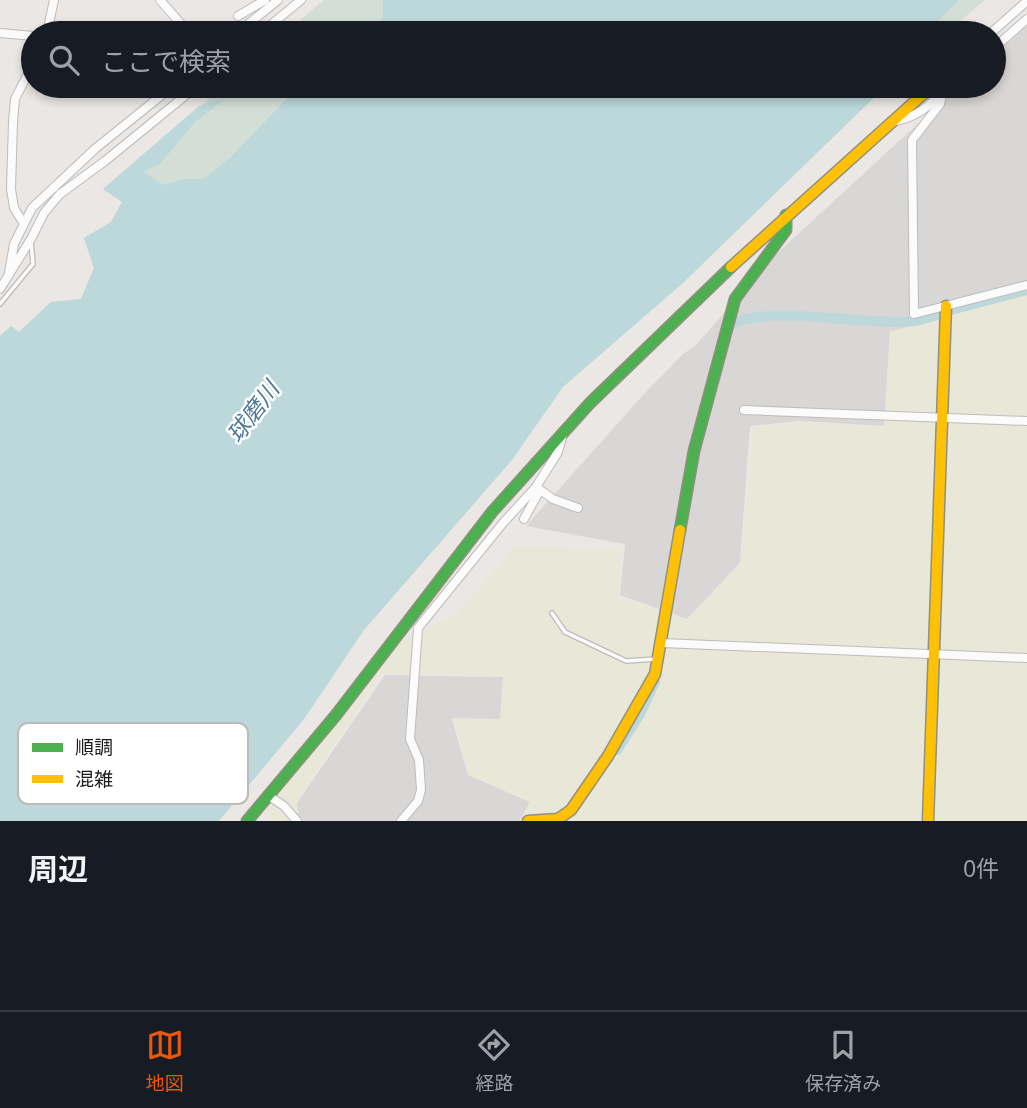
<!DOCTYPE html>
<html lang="ja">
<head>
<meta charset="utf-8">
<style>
  body { margin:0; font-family:Helvetica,"Noto Sans JP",sans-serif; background:#20242c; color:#f1f3f6 }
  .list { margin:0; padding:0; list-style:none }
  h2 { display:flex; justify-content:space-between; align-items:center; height:91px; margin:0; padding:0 28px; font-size:30px }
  h2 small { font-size:23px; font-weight:400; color:#9ea1a6 }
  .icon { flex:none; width:38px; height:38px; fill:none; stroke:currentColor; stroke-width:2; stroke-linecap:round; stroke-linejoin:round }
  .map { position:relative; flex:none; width:1027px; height:821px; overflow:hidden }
  .search { position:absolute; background:#171b24; box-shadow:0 4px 10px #0003; left:21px; right:21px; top:21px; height:77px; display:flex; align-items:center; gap:18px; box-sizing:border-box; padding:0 24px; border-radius:38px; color:#9ea1a6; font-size:26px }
  .sheet { height:189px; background:#171b24 }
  nav { display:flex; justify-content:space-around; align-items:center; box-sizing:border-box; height:98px; border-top:2px solid #363941; background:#171b24; font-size:19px; color:#9ea1a6 }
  nav a { display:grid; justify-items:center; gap:4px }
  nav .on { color:#ea580c }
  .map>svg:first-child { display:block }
  .residential { fill:#d9d7d6 }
  .farmland { fill:#e9e7d8 }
  .wetland { fill:#d3dfd6 }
  .water { fill:#bcd8da }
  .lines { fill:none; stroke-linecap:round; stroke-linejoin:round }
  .canal { stroke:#bcd8da; stroke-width:10 }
  .lane-casing { stroke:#bdbcbb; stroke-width:6 }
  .street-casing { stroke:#bdbcbb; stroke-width:10 }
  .fast-casing { stroke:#91907f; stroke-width:13 }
  .slow-casing { stroke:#91907f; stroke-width:13 }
  .lane { stroke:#fcfbfb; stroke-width:3.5 }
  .street { stroke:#fcfbfb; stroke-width:8 }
  .fast { stroke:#4caf50; stroke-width:10 }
  .slow { stroke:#ffc107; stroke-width:10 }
  .labels { text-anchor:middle; stroke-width:5; stroke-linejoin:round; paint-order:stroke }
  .water-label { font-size:23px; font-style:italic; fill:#4d7891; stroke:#fff }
  .key { fill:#fff; stroke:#bbb; stroke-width:2 }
  .key-label { font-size:19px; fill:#1c1c1c }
</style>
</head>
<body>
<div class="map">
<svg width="1027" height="821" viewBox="0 0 1027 821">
  <rect width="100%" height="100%" fill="#eae7e4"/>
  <path class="residential" d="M 1027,26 L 1027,294 L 890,332 L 884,426 L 800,421 L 750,426 L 740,563 L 687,619 L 620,595 L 625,544 L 526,526 L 644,394 L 682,355 L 696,345 L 773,257 L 959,86 L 994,86 L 994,55 Z
    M 385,675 L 503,677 L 500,719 L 452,719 L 468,775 L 530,802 L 520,821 L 299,821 L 297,803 Z"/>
  <path class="farmland" d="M 1027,293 L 1027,821 L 520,821 L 530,802 L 469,775 L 453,718 L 500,719 L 504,676 L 382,673 L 296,802 L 298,821 L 273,821 L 265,811 L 376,667 L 404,640 L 455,616 L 516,546 L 621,549 L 619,596 L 687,620 L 741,563 L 753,427 L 800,423 L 884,426 L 890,332 Z"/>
  <path class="wetland" d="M 324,0 L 471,0 L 435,33 L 285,33 Z
    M 861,0 L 985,0 L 946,33 L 841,33 Z
    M 224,86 L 377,86 L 106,323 L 0,336 L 11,326 L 19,332 L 51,302 L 81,299 L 94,268 L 84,238 L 111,222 L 122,202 L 103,189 Z"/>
  <path class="water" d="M 383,0 L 959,0 L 926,33 L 363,33 L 383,18 Z
    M 299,86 L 886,86 L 683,283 L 563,387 L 512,460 L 364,630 L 304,719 L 219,821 L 0,821 L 0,336 L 11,326 L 19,332 L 51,302 L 81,299 L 94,268 L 84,238 L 111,222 L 122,202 L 103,189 L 199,106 L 226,98 L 195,122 L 161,163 L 143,172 L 164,185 L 183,179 L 203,179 L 230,158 Z"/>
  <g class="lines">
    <path class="canal" d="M 951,310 L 1027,290
      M 727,332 L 728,326 C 764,303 868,327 914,321 C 923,320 932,316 941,314
      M 617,750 L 640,714 L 655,682"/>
    <g class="lane-casing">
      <path id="lane" d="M 0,304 L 33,264 L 31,241
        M 552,613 L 565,632 L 626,661 L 657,659"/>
    </g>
    <g class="street-casing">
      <path id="street" d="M 160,0 L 189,33
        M 238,16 L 265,0
        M 0,33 L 33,36
        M 47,33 L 54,0
        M 237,33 L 278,0
        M 261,33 L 301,0
        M 991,33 L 1027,1
        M 994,48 L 1027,19
        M 942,94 L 940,104 L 912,140 L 914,314 L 1027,285
        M 892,122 C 919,117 931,104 950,86
        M 24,224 L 14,208 L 11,189 L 13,122 L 15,99 L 33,64
        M 9,273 L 14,244 L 32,208 L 96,148 L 173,86
        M 0,289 L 31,239 L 44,213 L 60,194 L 105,161 L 197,86
        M 744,410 L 1027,421
        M 536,487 L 553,499 L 578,508
        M 524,519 L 540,490
        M 662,643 L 1027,658
        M 269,796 L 284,806 L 297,821
        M 401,821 L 418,801 L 421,790 L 419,760 L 410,739 L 418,628 L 503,523 L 536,487 L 558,452 L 563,434"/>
    </g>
    <g class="fast-casing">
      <path id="fast" d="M 680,530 L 694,451 L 735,299 L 786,230 L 786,215
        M 247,821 L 336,715 L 492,512 L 590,403 L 731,267"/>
    </g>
    <g class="slow-casing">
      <path id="slow" d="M 731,267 L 932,86
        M 528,821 L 558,819 L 571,810 L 608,756 L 655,674 L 680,530
        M 928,821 L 946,306"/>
    </g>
    <use href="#lane" class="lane"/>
    <use href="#street" class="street"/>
    <use href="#fast" class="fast"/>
    <use href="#slow" class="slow"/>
  </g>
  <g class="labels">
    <g class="water-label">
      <text transform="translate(253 412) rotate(-53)" y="8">球磨川</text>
    </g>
  </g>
  <rect x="18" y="723" width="230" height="81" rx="10" class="key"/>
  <rect x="32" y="743" width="31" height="9" fill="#4caf50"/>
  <rect x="32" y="775" width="31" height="8" fill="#ffc107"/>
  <g class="key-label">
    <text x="75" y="754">順調</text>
    <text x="75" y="786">混雑</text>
  </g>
</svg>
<div class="search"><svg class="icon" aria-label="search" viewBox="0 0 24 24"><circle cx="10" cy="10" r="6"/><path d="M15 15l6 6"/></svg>ここで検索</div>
</div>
<section class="sheet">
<h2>周辺<small>0件</small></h2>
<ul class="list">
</ul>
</section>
<nav>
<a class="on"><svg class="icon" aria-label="map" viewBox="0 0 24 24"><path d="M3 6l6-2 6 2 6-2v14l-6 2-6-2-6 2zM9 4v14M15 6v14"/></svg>地図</a>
<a><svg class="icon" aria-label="directions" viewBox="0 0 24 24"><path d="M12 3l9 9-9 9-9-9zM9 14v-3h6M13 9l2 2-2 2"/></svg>経路</a>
<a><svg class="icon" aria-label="saved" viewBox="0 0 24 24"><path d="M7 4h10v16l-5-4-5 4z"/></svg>保存済み</a>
</nav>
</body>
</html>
